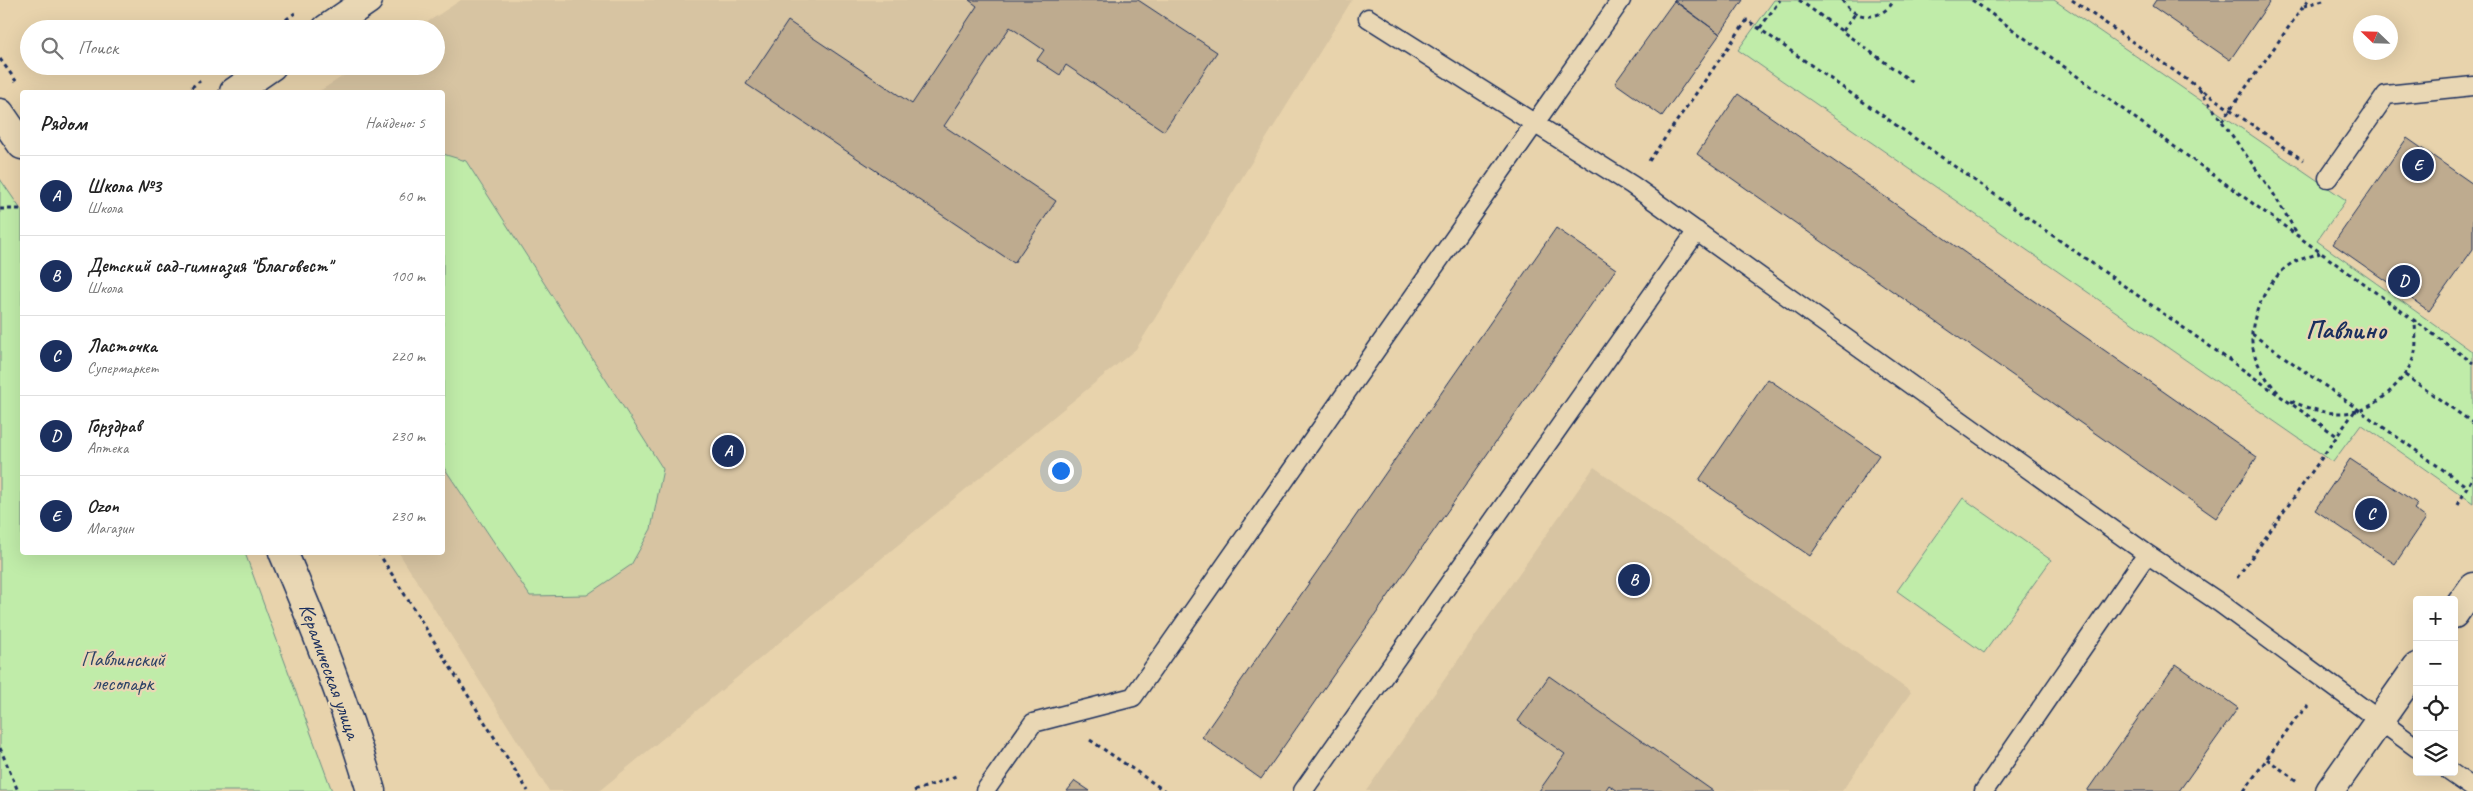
<!DOCTYPE html>
<html lang="ru">
<head>
<meta charset="utf-8">
<style>
  body { margin:0; font-family:Caveat,sans-serif; background:#f2f2f2; color:#222 }
  .controls { position:absolute; right:15px; bottom:15px; display:grid; overflow:hidden; border-radius:5px; box-shadow:0 5px 20px #0002 }
  .controls button { width:45px; height:45px; display:grid; place-items:center; padding:0; border:0; border-bottom:1px solid #e0e0e0; background:#fff; color:#222; font:25px sans-serif }
  .compass { position:absolute; left:2353px; top:15px; width:45px; height:45px; border-radius:50%; background:#fff; box-shadow:0 5px 20px #0002; rotate:293deg }
  .you { position:absolute; left:1060px; top:470px; width:18px; height:18px; margin:-12px; border:4px solid #fff; border-radius:50%; background:#1a73e8; box-shadow:0 0 0 8px #1a73e833 }
  .badge { display:grid; place-items:center; width:32px; height:32px; border-radius:50%; background:#1b2f5e; color:#fff; font-size:16px; font-weight:700 }
  .pin { position:absolute; translate:-50% -50%; border:2px solid #fff; box-shadow:0 1px 5px #0006 }
  .list { margin:0; padding:0; list-style:none }
  h2 { display:flex; justify-content:space-between; align-items:center; height:65px; margin:0; padding:0 20px; font-size:21px }
  h2 small { font-size:16px; font-weight:400; color:#767676 }
  .list li { display:grid; grid-template-columns:32px 1fr auto; gap:15px; align-items:center; box-sizing:border-box; height:80px; padding:0 20px; border-top:1px solid #e0e0e0 }
  .list b { display:block; font-size:19px; white-space:nowrap }
  .list p { margin:0; font-size:16px; white-space:nowrap; color:#767676 }
  .list em { font-size:16px; font-style:normal; color:#767676 }
  .icon { flex:none; width:28px; height:28px; fill:none; stroke:currentColor; stroke-width:2; stroke-linecap:round; stroke-linejoin:round }
  .map { position:relative; flex:none; width:2473px; height:791px; overflow:hidden }
  .search { position:absolute; background:#fff; box-shadow:0 5px 20px #0002; left:20px; top:20px; width:425px; height:55px; display:flex; align-items:center; gap:12px; box-sizing:border-box; padding:0 18px; border-radius:28px; color:#767676; font-size:19px }
  .panel { position:absolute; background:#fff; box-shadow:0 5px 20px #0002; left:20px; top:90px; width:425px; height:465px; border-radius:5px }
  .map>svg:first-child { display:block }
  .built { fill:#d7c4a2 }
  .green { fill:#c0eca9; stroke:#6e8e84 }
  .building { fill:#beab8f; stroke:#1b2f5e }
  .lines { fill:none; stroke-linecap:round; stroke-linejoin:round }
  .lane-casing { stroke:#1b2f5e; stroke-width:21 }
  .street-casing { stroke:#1b2f5e; stroke-width:31 }
  .secondary-casing { stroke:#1b2f5e; stroke-width:31 }
  .path { stroke:#1b2f5e; stroke-width:3; stroke-dasharray:4 4; stroke-linecap:butt }
  .lane { stroke:#e9d7b4; stroke-width:18 }
  .street { stroke:#e9d7b4; stroke-width:28 }
  .secondary { stroke:#e9d7b4; stroke-width:28 }
  .labels { text-anchor:middle; stroke-width:4.5; stroke-linejoin:round; paint-order:stroke }
  .park-label { font-size:21px; fill:#2c4266; stroke:#e9d7b4 }
  .street-label { font-size:21px; fill:#1b2f5e; stroke:#e9d7b4 }
  .district-label { font-size:26px; font-weight:bold; fill:#1b2f5e; stroke:#e9d7b4 }
</style>
</head>
<body>
<div class="map">
<svg width="2473" height="791" viewBox="0 0 2473 791">
  <rect width="100%" height="100%" fill="#e8d3ac"/>
  <filter id="ink" filterUnits="userSpaceOnUse"><feTurbulence type="fractalNoise" baseFrequency=".02" numOctaves="2"/><feDisplacementMap in="SourceGraphic" scale="10" xChannelSelector="R" yChannelSelector="G"/><feConvolveMatrix kernelMatrix="1 2 1 2 8 2 1 2 1" color-interpolation-filters="sRGB"/></filter>
  <g filter="url(#ink)">
    <path class="built" d="M 461,0 L 1352,0 L 1136,349 L 599,791 L 549,791 L 399,553 L 442,552 L 442,92 L 318,92 L 359,66 L 436,66 L 436,29 L 417,29 Z
      M 1594,467 L 1911,692 L 1842,791 L 1366,791 Z"/>
    <path class="green" d="M 1774,0 L 2054,0 L 2346,200 L 2317,241 L 2473,352 L 2473,503 L 2361,424 L 2333,462 L 1738,50 Z
      M 443,154 L 466,161 L 663,469 L 651,529 L 631,565 L 587,595 L 530,596 L 443,466 Z
      M 0,179 L 22,211 L 22,552 L 245,553 L 332,791 L 0,791 Z
      M 1963,498 L 2051,560 L 1984,653 L 1897,591 Z"/>
    <path class="building" d="M 969,0 L 1138,0 L 1217,52 L 1164,131 L 1066,65 L 1060,75 L 1037,60 L 1044,50 L 1010,27 L 944,126 L 1056,201 L 1014,263 L 746,84 L 788,21 L 912,104 L 977,6 Z
      M 1674,0 L 1743,0 L 1720,34 Z
      M 2156,0 L 2271,0 L 2230,60 L 2152,6 Z
      M 1674,1 L 1720,34 L 1662,116 L 1615,83 Z
      M 1738,94 L 2257,457 L 2216,518 L 1697,154 Z
      M 2407,138 L 2473,184 L 2473,249 L 2429,311 L 2333,244 Z
      M 1556,228 L 1616,269 L 1261,779 L 1202,737 Z
      M 1768,379 L 1879,455 L 1810,556 L 1699,480 Z
      M 2350,459 L 2418,504 L 2414,509 L 2426,518 L 2395,564 L 2315,510 Z
      M 2176,664 L 2238,708 L 2179,791 L 2087,791 Z
      M 1549,676 L 1713,791 L 1618,791 L 1609,785 L 1605,791 L 1539,791 L 1565,754 L 1518,721 Z
      M 1075,781 L 1090,791 L 1067,791 Z"/>
    <g class="lines">
      <g class="lane-casing">
        <path id="lane" d="M 1368,18 L 1632,185 L 2147,554 L 2220,603 L 2417,748
          M 2328,178 L 2386,95 L 2473,86
          M 2450,772 L 2473,788
          M 985,791 L 1033,723 L 1133,697 L 1621,0
          M 1303,791 L 1697,231
          M 1984,791 L 2147,554"/>
      </g>
      <g class="street-casing">
        <path id="street" d="M 326,29 L 368,0
          M 234,92 L 272,66
          M 2454,614 L 2473,587
          M 2330,791 L 2417,667"/>
      </g>
      <g class="secondary-casing">
        <path id="secondary" d="M 0,113 L 22,145
          M 283,552 C 317,631 347,709 371,791"/>
      </g>
      <path class="path" d="M 1799,0 L 1915,84
        M 1842,0 C 1854,21 1882,22 1894,0
        M 1972,0 L 2473,363
        M 2072,0 L 2303,160
        M 2304,6 L 2323,0
        M 1760,28 L 1780,0
        M 273,29 L 295,13
        M 1843,31 L 1855,14
        M 0,59 L 16,81
        M 2199,89 L 2273,193 L 2298,235
        M 29,92 L 40,92
        M 185,92 L 200,81
        M 2222,121 L 2308,0
        M 1649,161 L 1747,20 L 2337,436
        M 0,209 L 22,209
        M 2252,334 L 2466,486
        M 2405,375 L 2473,423
        M 2278,392 C 2264,378 2250,355 2252,333 C 2254,308 2271,275 2294,262 C 2302,258 2312,256 2320,253
        M 2291,401 C 2330,418 2363,420 2393,388 C 2403,378 2412,366 2415,352 C 2417,342 2415,330 2415,321
        M 2458,505 L 2473,476
        M 378,552 L 528,791
        M 2237,578 L 2354,412
        M 1090,740 L 1165,791
        M 0,748 L 18,791
        M 2267,759 L 2297,781
        M 914,791 L 959,775
        M 2244,791 L 2296,718 L 2308,706"/>
      <use href="#lane" class="lane"/>
      <use href="#street" class="street"/>
      <use href="#secondary" class="secondary"/>
    </g>
  </g>
  <g class="labels">
    <g class="park-label">
      <text x="123" y="666">Павлинский<tspan x="123" dy="24">лесопарк</tspan></text>
    </g>
    <g class="street-label">
      <text transform="translate(330 671) rotate(70)" y="7">Керамическая улица</text>
    </g>
    <g class="district-label">
      <text x="2346" y="338">Павлино</text>
    </g>
  </g>
</svg>
<div class="controls">
<button>+</button>
<button>−</button>
<button><svg class="icon" aria-label="locate" viewBox="0 0 24 24"><circle cx="12" cy="12" r="6"/><path d="M12 2v4M12 18v4M2 12h4M18 12h4"/></svg></button>
<button><svg class="icon" aria-label="layers" viewBox="0 0 24 24"><path d="M12 4l9 5-9 5-9-5zM3 14l9 5 9-5"/></svg></button>
</div>
<svg class="compass" viewBox="-18 -18 36 36"><path d="M0-13l5 13h-10z" fill="#e53935"/><path d="M0 13l5-13h-10z" fill="#767676"/></svg>
<div class="you"></div>
<div class="pin badge" style="left:728px;top:451px">A</div>
<div class="pin badge" style="left:1634px;top:580px">B</div>
<div class="pin badge" style="left:2371px;top:514px">C</div>
<div class="pin badge" style="left:2404px;top:281px">D</div>
<div class="pin badge" style="left:2418px;top:165px">E</div>
<div class="search"><svg class="icon" aria-label="search" viewBox="0 0 24 24"><circle cx="10" cy="10" r="6"/><path d="M15 15l6 6"/></svg>Поиск</div>
<section class="panel">
<h2>Рядом<small>Найдено: 5</small></h2>
<ul class="list">
<li><span class="badge">A</span><div><b>Школа №3</b><p>Школа</p></div><em>60 m</em></li>
<li><span class="badge">B</span><div><b>Детский сад-гимназия &quot;Благовест&quot;</b><p>Школа</p></div><em>100 m</em></li>
<li><span class="badge">C</span><div><b>Ласточка</b><p>Супермаркет</p></div><em>220 m</em></li>
<li><span class="badge">D</span><div><b>Горздрав</b><p>Аптека</p></div><em>230 m</em></li>
<li><span class="badge">E</span><div><b>Ozon</b><p>Магазин</p></div><em>230 m</em></li>
</ul>
</section>
</div>
</body>
</html>
